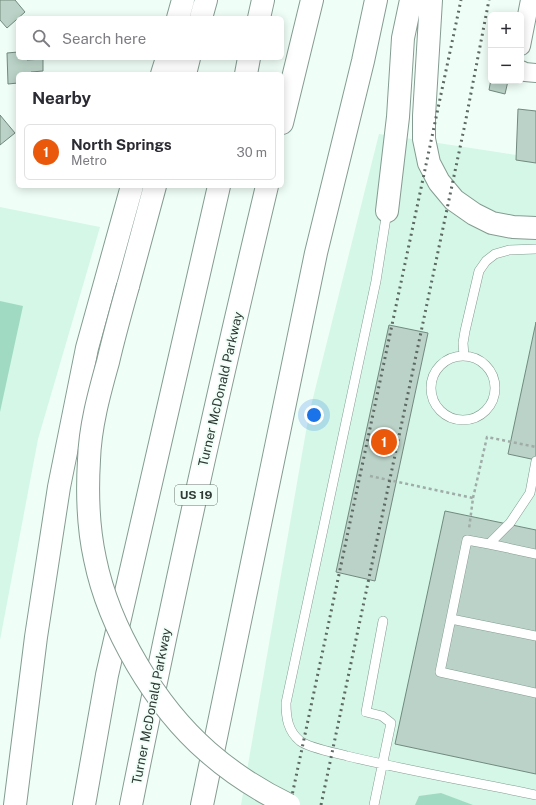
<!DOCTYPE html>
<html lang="en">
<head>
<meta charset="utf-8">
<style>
  body { margin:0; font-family:"Public Sans",sans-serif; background:#f7f7f7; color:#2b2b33 }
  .controls { position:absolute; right:12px; top:12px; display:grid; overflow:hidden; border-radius:6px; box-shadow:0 2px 10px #0003 }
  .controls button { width:36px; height:36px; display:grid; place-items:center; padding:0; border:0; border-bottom:1px solid #e1e1e2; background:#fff; color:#2b2b33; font:20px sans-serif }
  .you { position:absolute; left:314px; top:415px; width:14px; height:14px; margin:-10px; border:3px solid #fff; border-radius:50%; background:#1a73e8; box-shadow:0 0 0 6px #1a73e833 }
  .badge { display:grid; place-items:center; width:26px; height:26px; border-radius:50%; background:#ea580c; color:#fff; font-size:13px; font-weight:700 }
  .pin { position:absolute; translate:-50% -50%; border:2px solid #fff; box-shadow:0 1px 4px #0006 }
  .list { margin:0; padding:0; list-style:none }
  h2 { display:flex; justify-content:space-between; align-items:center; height:52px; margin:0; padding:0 16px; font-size:17px }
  h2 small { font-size:13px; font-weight:400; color:#7c7c81 }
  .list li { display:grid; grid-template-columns:26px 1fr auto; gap:12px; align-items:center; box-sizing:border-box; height:56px; margin:0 8px 8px; padding:0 8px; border:1px solid #e1e1e2; border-radius:6px }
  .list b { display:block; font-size:15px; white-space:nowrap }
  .list p { margin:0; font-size:13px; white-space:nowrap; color:#7c7c81 }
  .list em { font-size:13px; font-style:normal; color:#7c7c81 }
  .icon { flex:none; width:22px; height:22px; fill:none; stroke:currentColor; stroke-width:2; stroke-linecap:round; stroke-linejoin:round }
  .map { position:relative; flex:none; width:536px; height:805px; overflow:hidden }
  .search { position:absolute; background:#fff; box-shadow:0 2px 10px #0003; left:16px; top:16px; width:268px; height:44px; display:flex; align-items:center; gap:10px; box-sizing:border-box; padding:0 14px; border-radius:6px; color:#7c7c81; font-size:15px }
  .panel { position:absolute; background:#fff; box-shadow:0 2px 10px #0003; left:16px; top:72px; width:268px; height:116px; border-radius:6px }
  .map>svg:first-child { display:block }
  .built { fill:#d4f7e7 }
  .green { fill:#a1dac2 }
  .building { fill:#bad2c7; stroke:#72897f }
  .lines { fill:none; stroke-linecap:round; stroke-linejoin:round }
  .service-casing { stroke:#849c91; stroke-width:10 }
  .minor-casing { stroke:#849c91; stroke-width:20 }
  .motorway-casing { stroke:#849c91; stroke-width:24 }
  .path { stroke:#9faca7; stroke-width:2.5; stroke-dasharray:3 3; stroke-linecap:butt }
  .service { stroke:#fff; stroke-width:9 }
  .minor { stroke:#fff; stroke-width:18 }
  .motorway { stroke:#fff; stroke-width:22 }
  .rail { stroke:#5e6964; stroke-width:3; stroke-dasharray:2 4; stroke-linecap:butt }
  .motorway-bridge-casing { stroke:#849c91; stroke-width:24; stroke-linecap:butt }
  .motorway-bridge { stroke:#fff; stroke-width:22 }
  .labels { text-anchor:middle; stroke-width:3.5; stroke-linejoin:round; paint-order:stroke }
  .shield { fill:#effef7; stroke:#69746f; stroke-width:1 }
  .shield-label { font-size:12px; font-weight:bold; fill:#2f3935 }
  .street-label { font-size:13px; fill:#2f3935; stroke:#effef7 }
</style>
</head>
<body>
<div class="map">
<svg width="536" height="805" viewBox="0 0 536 805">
  <rect width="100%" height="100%" fill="#effef7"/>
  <path class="built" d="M 379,134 L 536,158 L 536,805 L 241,805 L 309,414 Z
    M 0,207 L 100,227 L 38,439 L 0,640 Z"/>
  <path class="green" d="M 0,301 L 23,306 L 0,412 Z
    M 441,793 L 473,805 L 474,805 L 415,805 L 419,796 Z"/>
  <path class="building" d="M 0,0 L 15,0 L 25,12 L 7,28 L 0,20 Z
    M 18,52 L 18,58 L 27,58 L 27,60 L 43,59 L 43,71 L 31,72 L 31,74 L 18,74 L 18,83 L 8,84 L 7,53 Z
    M 491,79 L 491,81 L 508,81 L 505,94 L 489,90 Z
    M 518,109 L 536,111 L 536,163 L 516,160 Z
    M 0,115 L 15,133 L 0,145 Z
    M 536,322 L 536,460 L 508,454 Z
    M 389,325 L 428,333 L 375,581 L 336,572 Z
    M 445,511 L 536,530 L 536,774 L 395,744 Z"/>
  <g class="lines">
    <g class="service-casing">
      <path id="service" d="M 387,211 L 376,281 L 286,703 C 286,718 288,731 300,741 C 309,748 336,753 347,756 C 410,771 473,782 536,795
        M 464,356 L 463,343 L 465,331 L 479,271 L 486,261 L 495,254 L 509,250 L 536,249
        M431 388a32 32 0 1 1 64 0a32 32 0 1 1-64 0Z
        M 536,461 L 530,493 L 510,523 L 489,544 L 467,540 L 440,672 L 536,693
        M 489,544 L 536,554
        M 451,619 L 536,636
        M 374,805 L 391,723 L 382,716 L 366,712 L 383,621"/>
    </g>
    <g class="minor-casing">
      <path id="minor" d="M 521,46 L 530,0
        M 521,70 L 525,72 L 536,73"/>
    </g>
    <g class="motorway-casing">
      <path id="motorway" d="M 431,0 L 424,116 L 424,139 L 429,163 L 439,182 L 454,200 L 474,214 L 492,223 L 513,227 L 536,228
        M 178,18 L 183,0
        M 201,18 L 206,0
        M 259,18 L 263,0
        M 162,74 L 167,58
        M 185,74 L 189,58
        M 246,74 L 249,58
        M 282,123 L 312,0
        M 387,211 L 398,117 L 403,38 L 411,0
        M 128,286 L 155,186
        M 15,805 L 36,637 L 59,487 L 87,348 L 132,186
        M 84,805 L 107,675 L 219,186
        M 131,805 C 172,598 218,392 267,186
        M 202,805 L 316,253 L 363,61 L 376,0"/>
    </g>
    <path class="path" d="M 370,476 L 473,498 L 469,529
      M 473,498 L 487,437 L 536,447"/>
    <use href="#service" class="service"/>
    <use href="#minor" class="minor"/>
    <use href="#motorway" class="motorway"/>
    <path class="rail" d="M 290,805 L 461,0
      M 321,805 L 465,124 L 489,0"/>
    <g class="motorway-bridge-casing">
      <path id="motorway-bridge" d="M 128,286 C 121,311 114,336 108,362 C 99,394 90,427 89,460 C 87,493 88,527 95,559 C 109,628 155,706 208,752 C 232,773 260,791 289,805"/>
    </g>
    <use href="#motorway-bridge" class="motorway-bridge"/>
  </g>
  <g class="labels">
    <rect class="shield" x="175" y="485" width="42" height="20" rx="3"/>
    <g class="shield-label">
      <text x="196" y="499">US 19</text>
    </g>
    <g class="street-label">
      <text transform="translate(220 389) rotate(-77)" y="5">Turner McDonald Parkway</text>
      <text transform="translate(151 706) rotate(-79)" y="5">Turner McDonald Parkway</text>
    </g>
  </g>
</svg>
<div class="controls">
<button>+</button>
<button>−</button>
</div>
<div class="you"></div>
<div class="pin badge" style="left:384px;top:442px">1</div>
<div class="search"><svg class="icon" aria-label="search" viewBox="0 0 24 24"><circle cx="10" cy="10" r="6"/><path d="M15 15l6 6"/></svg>Search here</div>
<section class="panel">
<h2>Nearby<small></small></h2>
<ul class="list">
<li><span class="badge">1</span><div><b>North Springs</b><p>Metro</p></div><em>30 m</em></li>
</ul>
</section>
</div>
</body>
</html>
